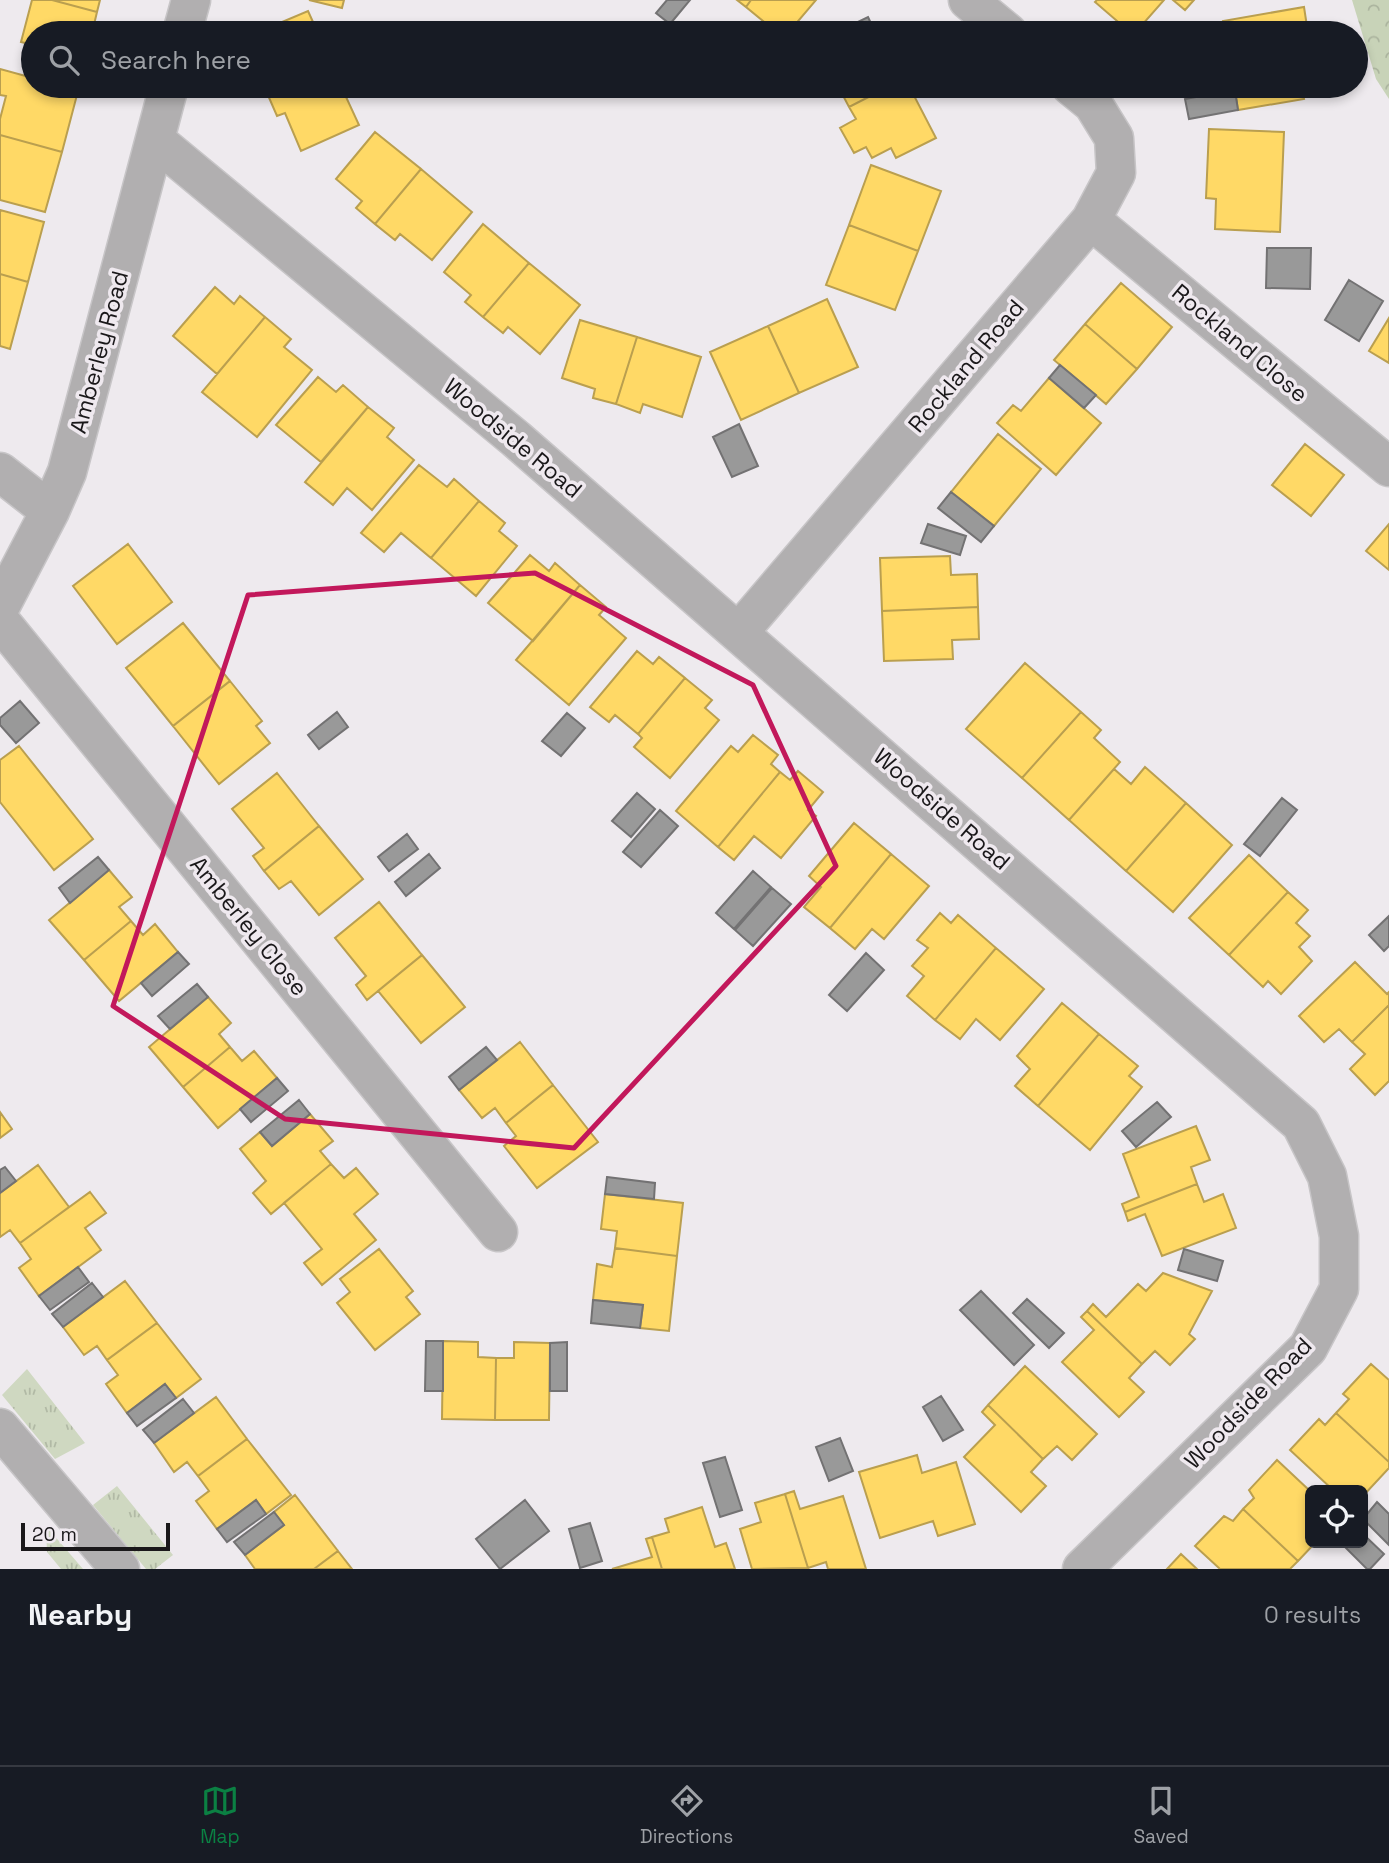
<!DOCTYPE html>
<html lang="en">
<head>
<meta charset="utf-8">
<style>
  body { margin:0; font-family:"Space Grotesk",sans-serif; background:#20242c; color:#f1f3f6 }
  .controls { position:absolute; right:21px; bottom:21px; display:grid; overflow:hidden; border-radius:10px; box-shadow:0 4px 10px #0003 }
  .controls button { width:63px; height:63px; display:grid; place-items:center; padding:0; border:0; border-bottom:2px solid #363941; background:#171b24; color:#f1f3f6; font:35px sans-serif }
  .scale { position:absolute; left:21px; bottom:18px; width:149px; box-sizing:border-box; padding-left:7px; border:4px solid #1a181a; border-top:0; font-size:19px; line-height:24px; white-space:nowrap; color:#1a181a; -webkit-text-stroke:5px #efe9ef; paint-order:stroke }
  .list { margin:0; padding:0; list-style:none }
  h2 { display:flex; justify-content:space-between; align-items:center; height:91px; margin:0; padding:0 28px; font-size:30px }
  h2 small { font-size:23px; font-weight:400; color:#9ea1a6 }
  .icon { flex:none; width:38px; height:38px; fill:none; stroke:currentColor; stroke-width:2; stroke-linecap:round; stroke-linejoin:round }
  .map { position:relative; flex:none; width:1389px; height:1569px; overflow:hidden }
  .search { position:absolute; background:#171b24; box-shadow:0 4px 10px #0003; left:21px; right:21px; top:21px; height:77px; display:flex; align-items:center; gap:18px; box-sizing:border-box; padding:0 24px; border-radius:38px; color:#9ea1a6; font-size:26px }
  .sheet { height:196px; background:#171b24 }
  nav { display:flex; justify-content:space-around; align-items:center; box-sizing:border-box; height:98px; border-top:2px solid #363941; background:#171b24; font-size:19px; color:#9ea1a6 }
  nav a { display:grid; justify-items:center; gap:4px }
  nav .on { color:#0b8043 }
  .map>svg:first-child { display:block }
  .grass { fill:url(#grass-tufts) }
  .forest { fill:url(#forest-crowns) }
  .homes { fill:#ffd966; stroke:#ba9f4f; stroke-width:2 }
  .industry { fill:#999; stroke:#737273; stroke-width:2 }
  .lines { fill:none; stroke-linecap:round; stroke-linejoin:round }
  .minor-casing { stroke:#c7c5c7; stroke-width:41 }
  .minor { stroke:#b1afb0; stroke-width:38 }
  .marked { fill:none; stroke:#c2185b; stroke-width:5; stroke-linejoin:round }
  .labels { text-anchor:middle; stroke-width:7; stroke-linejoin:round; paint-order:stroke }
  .street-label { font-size:23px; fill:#1a181a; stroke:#efe9ef }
</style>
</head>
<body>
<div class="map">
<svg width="1389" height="1569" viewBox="0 0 1389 1569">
  <defs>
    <pattern id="grass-tufts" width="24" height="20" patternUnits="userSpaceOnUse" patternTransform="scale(1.75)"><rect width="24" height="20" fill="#cfd8c1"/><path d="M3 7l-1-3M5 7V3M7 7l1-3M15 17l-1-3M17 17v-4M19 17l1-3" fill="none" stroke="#b1b9a5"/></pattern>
    <pattern id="forest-crowns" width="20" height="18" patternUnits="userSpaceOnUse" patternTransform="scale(1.75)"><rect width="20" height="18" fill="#c8d3b8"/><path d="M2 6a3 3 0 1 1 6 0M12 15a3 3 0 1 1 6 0" fill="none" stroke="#abb49e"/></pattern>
  </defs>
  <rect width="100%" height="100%" fill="#eeeaee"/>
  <path class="grass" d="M 27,1369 L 85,1443 L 55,1459 L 2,1395 Z
    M 117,1486 L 173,1555 L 155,1569 L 146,1569 L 93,1505 Z
    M 46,1526 L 83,1569 L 61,1569 L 47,1552 Z"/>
  <path class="forest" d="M 1352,0 L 1389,0 L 1389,99 L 1376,79 Z"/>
  <path class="homes" d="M 32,0 L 52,0 L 97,12 L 92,33 L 33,33 L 33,45 L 21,42 Z
    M 52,0 L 100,0 L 97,12 Z
    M 309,0 L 344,0 L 342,8 Z
    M 737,0 L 751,0 L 746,7 Z
    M 751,0 L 816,0 L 788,33 L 753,33 L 763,21 L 746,7 Z
    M 1097,0 L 1164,0 L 1135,33 L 1131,33 L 1095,2 Z
    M 1173,0 L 1194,0 L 1185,10 Z
    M 1304,7 L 1308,33 L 1225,33 L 1223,21 Z
    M 308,11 L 318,33 L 256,33 Z
    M 0,69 L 33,78 L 33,86 L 60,86 L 78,91 L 62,152 L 0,135 L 0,119 L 6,96 L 0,95 Z
    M 264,86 L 284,86 L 267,93 Z
    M 284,86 L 341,86 L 359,125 L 301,151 L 285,113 L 277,116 L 267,93 Z
    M 838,86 L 890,86 L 849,107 Z
    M 890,86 L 909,86 L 936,138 L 896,158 L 891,148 L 872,158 L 866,147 L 854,153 L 840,128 L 856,119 L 849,107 Z
    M 1234,86 L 1301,86 L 1304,99 L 1238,110 Z
    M 1209,129 L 1284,132 L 1280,232 L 1215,229 L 1216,199 L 1206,198 Z
    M 375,132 L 421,169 L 375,224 L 356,208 L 362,201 L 336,179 Z
    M 0,135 L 62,152 L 45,212 L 0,200 Z
    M 871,165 L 941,191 L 918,251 L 849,225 Z
    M 421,169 L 472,212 L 432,260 L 400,234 L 395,240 L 375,224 Z
    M 0,210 L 44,222 L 28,282 L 0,274 Z
    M 483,224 L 529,263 L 483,317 L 465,302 L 471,295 L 444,272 Z
    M 849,225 L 918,251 L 895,310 L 826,285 Z
    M 529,263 L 580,305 L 540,354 L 508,327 L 503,333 L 483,317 Z
    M 0,274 L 28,282 L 10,349 L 0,346 Z
    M 1121,283 L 1172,327 L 1137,369 L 1085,324 Z
    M 215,287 L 234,304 L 240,296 L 265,317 L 217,374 L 173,336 Z
    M 827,299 L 858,367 L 799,393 L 768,326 Z
    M 265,317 L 291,339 L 284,347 L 312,370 L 257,437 L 202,392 Z
    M 1389,318 L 1389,363 L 1369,351 Z
    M 580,320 L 637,337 L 616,404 L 593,398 L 595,389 L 562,378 Z
    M 1085,324 L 1137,369 L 1106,404 L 1054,360 Z
    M 768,326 L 799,393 L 741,420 L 710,352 Z
    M 637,337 L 701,357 L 682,417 L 643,404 L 640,413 L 616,404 Z
    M 318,377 L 336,392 L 343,385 L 368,407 L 321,462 L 276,425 Z
    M 1049,378 L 1101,423 L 1056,475 L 997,423 L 1013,405 L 1021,411 Z
    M 368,407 L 394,428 L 387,437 L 414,460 L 372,510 L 347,488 L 333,505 L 305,482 Z
    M 998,434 L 1041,469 L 994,526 L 951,492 Z
    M 1305,444 L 1344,475 L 1311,516 L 1272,485 Z
    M 419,465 L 447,487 L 454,479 L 479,501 L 431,558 L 401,533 L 384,552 L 361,533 Z
    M 479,501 L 505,523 L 499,531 L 517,546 L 476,596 L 431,558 Z
    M 1389,524 L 1389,570 L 1366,551 Z
    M 128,544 L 172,602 L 117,644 L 73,586 Z
    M 530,555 L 549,571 L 555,563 L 580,585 L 533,641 L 488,603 Z
    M 950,556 L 951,575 L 977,574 L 978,607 L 882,611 L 880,558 Z
    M 580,585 L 606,607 L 599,615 L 626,638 L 569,705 L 516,660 Z
    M 978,607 L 979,639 L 952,640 L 953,659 L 884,661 L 882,611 Z
    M 183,623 L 230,681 L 173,726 L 126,668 Z
    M 637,651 L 653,664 L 659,657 L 685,678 L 638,734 L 615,715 L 609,722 L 590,707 Z
    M 1025,663 L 1081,712 L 1022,778 L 966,729 Z
    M 685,678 L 712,700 L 705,708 L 719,720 L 670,778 L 634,747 L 642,738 L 638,734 Z
    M 230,681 L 262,721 L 256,726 L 270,743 L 219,784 L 173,726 Z
    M 1081,712 L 1101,730 L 1094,738 L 1120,762 L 1069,820 L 1022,778 Z
    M 753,735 L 778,755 L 771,764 L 780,772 L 718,847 L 676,811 L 731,746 L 738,752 Z
    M 19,746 L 93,839 L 54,870 L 0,802 L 0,760 Z
    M 1145,767 L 1186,803 L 1126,871 L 1069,820 L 1114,769 L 1131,784 Z
    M 798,771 L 823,792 L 808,810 L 816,816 L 781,858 L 754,836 L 734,860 L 718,847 L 780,772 L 790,780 Z
    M 277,773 L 319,826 L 264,871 L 253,856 L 264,848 L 232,809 Z
    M 1186,803 L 1232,845 L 1173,912 L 1126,871 Z
    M 854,823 L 891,854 L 830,928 L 804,907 L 821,887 L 809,876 Z
    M 319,826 L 363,879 L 319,915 L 291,881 L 279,889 L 264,871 Z
    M 891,854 L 929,886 L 884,939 L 872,929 L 855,949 L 830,928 Z
    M 1249,855 L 1288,892 L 1229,955 L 1189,918 Z
    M 109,870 L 132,897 L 119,907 L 131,921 L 84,960 L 49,920 Z
    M 1288,892 L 1308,910 L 1296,923 L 1310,936 L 1299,947 L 1312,961 L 1281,994 L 1268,981 L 1263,987 L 1229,955 Z
    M 379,902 L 422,955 L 367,1000 L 356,985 L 366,976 L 335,938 Z
    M 940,913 L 951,923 L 958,915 L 996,948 L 935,1020 L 907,996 L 924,976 L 912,966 L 928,948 L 917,940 Z
    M 131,921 L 143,935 L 155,924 L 178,952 L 119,1001 L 84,960 Z
    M 996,948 L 1044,989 L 1000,1040 L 976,1019 L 960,1039 L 935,1020 Z
    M 422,955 L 465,1007 L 421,1043 L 378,991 Z
    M 1355,962 L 1387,994 L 1389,992 L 1389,1005 L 1352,1042 L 1339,1029 L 1324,1042 L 1299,1016 Z
    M 208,997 L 231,1023 L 219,1034 L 230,1047 L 183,1087 L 149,1047 Z
    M 1062,1003 L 1099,1034 L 1038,1106 L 1015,1086 L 1030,1069 L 1017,1056 Z
    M 1389,1005 L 1389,1081 L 1375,1095 L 1350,1069 L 1365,1054 L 1352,1042 Z
    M 1099,1034 L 1138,1066 L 1129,1076 L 1142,1087 L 1090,1150 L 1038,1106 Z
    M 520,1042 L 553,1085 L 506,1123 L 495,1108 L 482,1118 L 459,1090 Z
    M 230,1047 L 242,1061 L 254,1051 L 277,1078 L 218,1128 L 183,1087 Z
    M 553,1085 L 598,1142 L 537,1188 L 504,1146 L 516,1136 L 506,1123 Z
    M 0,1112 L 12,1129 L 0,1138 Z
    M 310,1114 L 333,1141 L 320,1151 L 331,1164 L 271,1214 L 253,1193 L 266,1181 L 240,1149 L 260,1132 L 272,1146 Z
    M 1196,1126 L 1210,1160 L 1191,1167 L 1197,1184 L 1125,1212 L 1122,1204 L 1139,1197 L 1123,1154 Z
    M 331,1164 L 344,1178 L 356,1168 L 378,1194 L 354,1214 L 376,1240 L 322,1285 L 304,1263 L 322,1249 L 284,1203 Z
    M 38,1165 L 69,1207 L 20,1243 L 10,1230 L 0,1237 L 0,1193 Z
    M 1197,1184 L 1204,1202 L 1223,1194 L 1236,1228 L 1162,1256 L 1145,1214 L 1128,1221 L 1125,1212 Z
    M 90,1192 L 106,1213 L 85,1228 L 101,1250 L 39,1296 L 19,1268 L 31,1259 L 20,1243 Z
    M 605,1194 L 683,1203 L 677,1256 L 615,1248 L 617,1231 L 601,1229 Z
    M 615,1248 L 677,1256 L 669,1331 L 640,1328 L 643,1305 L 593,1300 L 597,1264 L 612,1267 Z
    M 379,1249 L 413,1291 L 406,1297 L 420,1314 L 375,1350 L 337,1303 L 350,1292 L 340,1279 Z
    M 1163,1273 L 1212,1291 L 1189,1334 L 1195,1339 L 1170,1365 L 1155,1351 L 1142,1364 L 1087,1311 L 1093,1304 L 1106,1317 L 1138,1284 L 1146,1291 Z
    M 125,1281 L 157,1323 L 107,1360 L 97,1346 L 84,1355 L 63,1327 Z
    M 1087,1311 L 1142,1364 L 1129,1378 L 1144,1392 L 1119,1417 L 1062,1362 L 1094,1330 L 1081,1317 Z
    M 157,1323 L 201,1379 L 176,1398 L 165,1384 L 127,1413 L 106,1384 L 118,1375 L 107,1360 Z
    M 443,1341 L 478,1342 L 478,1357 L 496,1358 L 495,1420 L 442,1419 Z
    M 514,1342 L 550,1343 L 549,1420 L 495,1420 L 496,1358 L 514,1358 Z
    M 1371,1364 L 1389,1380 L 1389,1462 L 1336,1413 L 1349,1399 L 1343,1394 Z
    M 1025,1366 L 1097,1434 L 1072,1460 L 1057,1446 L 1043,1459 L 988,1405 Z
    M 216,1397 L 247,1439 L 198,1476 L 187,1462 L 174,1472 L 154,1443 Z
    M 988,1405 L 1043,1459 L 1031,1472 L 1046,1486 L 1021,1512 L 964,1457 L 995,1425 L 982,1412 Z
    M 1336,1413 L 1389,1462 L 1389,1468 L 1363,1496 L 1363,1490 L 1333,1490 L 1290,1450 L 1319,1419 L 1325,1425 Z
    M 247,1439 L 291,1495 L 266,1514 L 256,1500 L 217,1529 L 196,1501 L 209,1491 L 198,1476 Z
    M 917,1455 L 922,1473 L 956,1462 L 975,1524 L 938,1536 L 933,1521 L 880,1538 L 859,1472 Z
    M 1277,1460 L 1310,1491 L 1310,1543 L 1315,1543 L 1298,1561 L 1243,1509 L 1254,1498 L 1249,1490 Z
    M 794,1491 L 800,1509 L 843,1496 L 866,1569 L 828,1569 L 826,1562 L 808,1568 L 785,1494 Z
    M 785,1494 L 808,1568 L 752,1569 L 740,1529 L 761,1522 L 755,1503 Z
    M 295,1495 L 338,1551 L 314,1569 L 255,1569 L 245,1555 L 284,1525 L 274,1512 Z
    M 702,1507 L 715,1547 L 726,1543 L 735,1569 L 662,1569 L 652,1537 L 669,1532 L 665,1519 Z
    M 1243,1509 L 1298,1561 L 1290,1569 L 1220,1569 L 1195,1546 L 1224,1516 L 1233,1521 Z
    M 652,1537 L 662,1569 L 612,1569 L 652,1557 L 646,1539 Z
    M 338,1551 L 352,1569 L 314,1569 Z
    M 1181,1554 L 1197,1569 L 1167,1569 Z"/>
  <path class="industry" d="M 667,0 L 690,0 L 670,24 L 656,13 Z
    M 868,17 L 875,32 L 873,33 L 835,33 Z
    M 747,86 L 767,86 L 759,96 Z
    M 1235,90 L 1238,110 L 1189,119 L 1185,99 Z
    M 1267,248 L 1311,248 L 1310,289 L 1266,288 Z
    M 1349,280 L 1383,301 L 1359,341 L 1325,320 Z
    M 1060,365 L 1096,395 L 1084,408 L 1049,378 Z
    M 739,424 L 758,466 L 732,477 L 713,437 Z
    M 951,492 L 994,526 L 981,542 L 938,508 Z
    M 928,524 L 966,536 L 960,555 L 921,543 Z
    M 20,701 L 39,723 L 16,743 L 0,725 L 0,718 Z
    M 337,712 L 348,727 L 319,749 L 308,735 Z
    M 567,713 L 585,728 L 561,756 L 542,741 Z
    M 637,793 L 655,809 L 631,837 L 612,821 Z
    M 1282,798 L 1297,810 L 1260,856 L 1244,844 Z
    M 660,810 L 678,826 L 641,867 L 623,852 Z
    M 407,834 L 418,849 L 389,871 L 378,857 Z
    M 429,854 L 440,868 L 406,896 L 395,882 Z
    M 98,857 L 109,870 L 70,903 L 59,888 Z
    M 753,871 L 771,887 L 734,929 L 716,913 Z
    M 772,888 L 791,904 L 753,946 L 735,930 Z
    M 1389,916 L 1389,946 L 1384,951 L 1369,935 Z
    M 178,952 L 189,964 L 152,996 L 141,983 Z
    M 866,953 L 884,970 L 847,1011 L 829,995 Z
    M 197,984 L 208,997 L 170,1029 L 158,1016 Z
    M 486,1047 L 497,1060 L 459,1090 L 449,1077 Z
    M 277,1078 L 288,1091 L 251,1122 L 240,1109 Z
    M 299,1100 L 310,1114 L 272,1146 L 260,1132 Z
    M 1157,1102 L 1171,1117 L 1136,1147 L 1122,1131 Z
    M 5,1167 L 16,1181 L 0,1193 L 0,1170 Z
    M 607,1177 L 655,1183 L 654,1199 L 605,1194 Z
    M 1184,1249 L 1223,1261 L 1217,1281 L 1178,1270 Z
    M 78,1267 L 89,1282 L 50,1310 L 39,1296 Z
    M 92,1283 L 103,1297 L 63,1327 L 52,1314 Z
    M 981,1291 L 1034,1345 L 1014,1365 L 960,1310 Z
    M 1027,1299 L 1064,1333 L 1049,1348 L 1013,1313 Z
    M 593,1300 L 643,1305 L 640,1328 L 591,1323 Z
    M 426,1341 L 443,1341 L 443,1391 L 425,1391 Z
    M 567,1342 L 567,1391 L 550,1391 L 550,1343 Z
    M 165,1384 L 176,1398 L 137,1426 L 127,1413 Z
    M 941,1396 L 963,1430 L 943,1441 L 923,1407 Z
    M 183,1399 L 194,1413 L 154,1443 L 143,1430 Z
    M 840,1438 L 853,1471 L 829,1481 L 816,1447 Z
    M 725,1457 L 742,1510 L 720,1517 L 703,1463 Z
    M 256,1500 L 266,1514 L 227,1542 L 217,1529 Z
    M 525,1500 L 549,1531 L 500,1569 L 476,1539 Z
    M 1377,1502 L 1389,1514 L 1389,1545 L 1363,1519 Z
    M 274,1512 L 284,1525 L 245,1555 L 234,1542 Z
    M 590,1523 L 602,1561 L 580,1568 L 569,1529 Z
    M 1363,1534 L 1384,1554 L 1370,1569 L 1367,1569 L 1341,1543 L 1363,1543 Z"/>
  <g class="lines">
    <g class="minor-casing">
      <path id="minor" d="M 968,0 L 1008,33
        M 182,33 L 191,0
        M 155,140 L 516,439 L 1301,1124 L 1327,1176 L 1339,1236 L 1339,1289 L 1308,1348 L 1082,1569
        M 1091,220 L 1389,467
        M 0,472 L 50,511
        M 0,607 L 50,511 L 67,472 L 169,86
        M 0,621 L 498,1232
        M 739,632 L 1091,220 L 1116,173 L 1114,138 L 1093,104 L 1071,86
        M 0,1428 L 120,1569"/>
    </g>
    <use href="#minor" class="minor"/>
  </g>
  <path class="marked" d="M 535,573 L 753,685 L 836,866 L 574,1148 L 285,1119 L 113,1006 L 248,595 Z"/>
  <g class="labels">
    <g class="street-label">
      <text transform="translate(1240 343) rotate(40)" y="8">Rockland Close</text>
      <text transform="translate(99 352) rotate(-75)" y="8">Amberley Road</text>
      <text transform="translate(966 366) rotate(-50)" y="8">Rockland Road</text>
      <text transform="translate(513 438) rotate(40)" y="8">Woodside Road</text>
      <text transform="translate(942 809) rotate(41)" y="8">Woodside Road</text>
      <text transform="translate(249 926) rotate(51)" y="8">Amberley Close</text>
      <text transform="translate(1248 1403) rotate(-46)" y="8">Woodside Road</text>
    </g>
  </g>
</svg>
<div class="controls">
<button><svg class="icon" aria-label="locate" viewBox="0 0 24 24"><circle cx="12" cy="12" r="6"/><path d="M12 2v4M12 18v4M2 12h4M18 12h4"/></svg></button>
</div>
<div class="scale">20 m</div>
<div class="search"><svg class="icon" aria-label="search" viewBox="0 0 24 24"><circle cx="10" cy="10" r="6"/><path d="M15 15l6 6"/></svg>Search here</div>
</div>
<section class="sheet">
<h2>Nearby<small>0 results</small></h2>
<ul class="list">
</ul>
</section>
<nav>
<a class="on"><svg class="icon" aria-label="map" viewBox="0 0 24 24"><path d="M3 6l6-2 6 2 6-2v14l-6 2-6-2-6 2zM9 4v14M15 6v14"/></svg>Map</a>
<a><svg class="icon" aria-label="directions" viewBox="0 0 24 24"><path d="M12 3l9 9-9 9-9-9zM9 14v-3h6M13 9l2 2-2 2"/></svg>Directions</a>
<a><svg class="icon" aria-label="saved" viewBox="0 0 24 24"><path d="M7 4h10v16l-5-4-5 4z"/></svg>Saved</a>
</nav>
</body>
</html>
